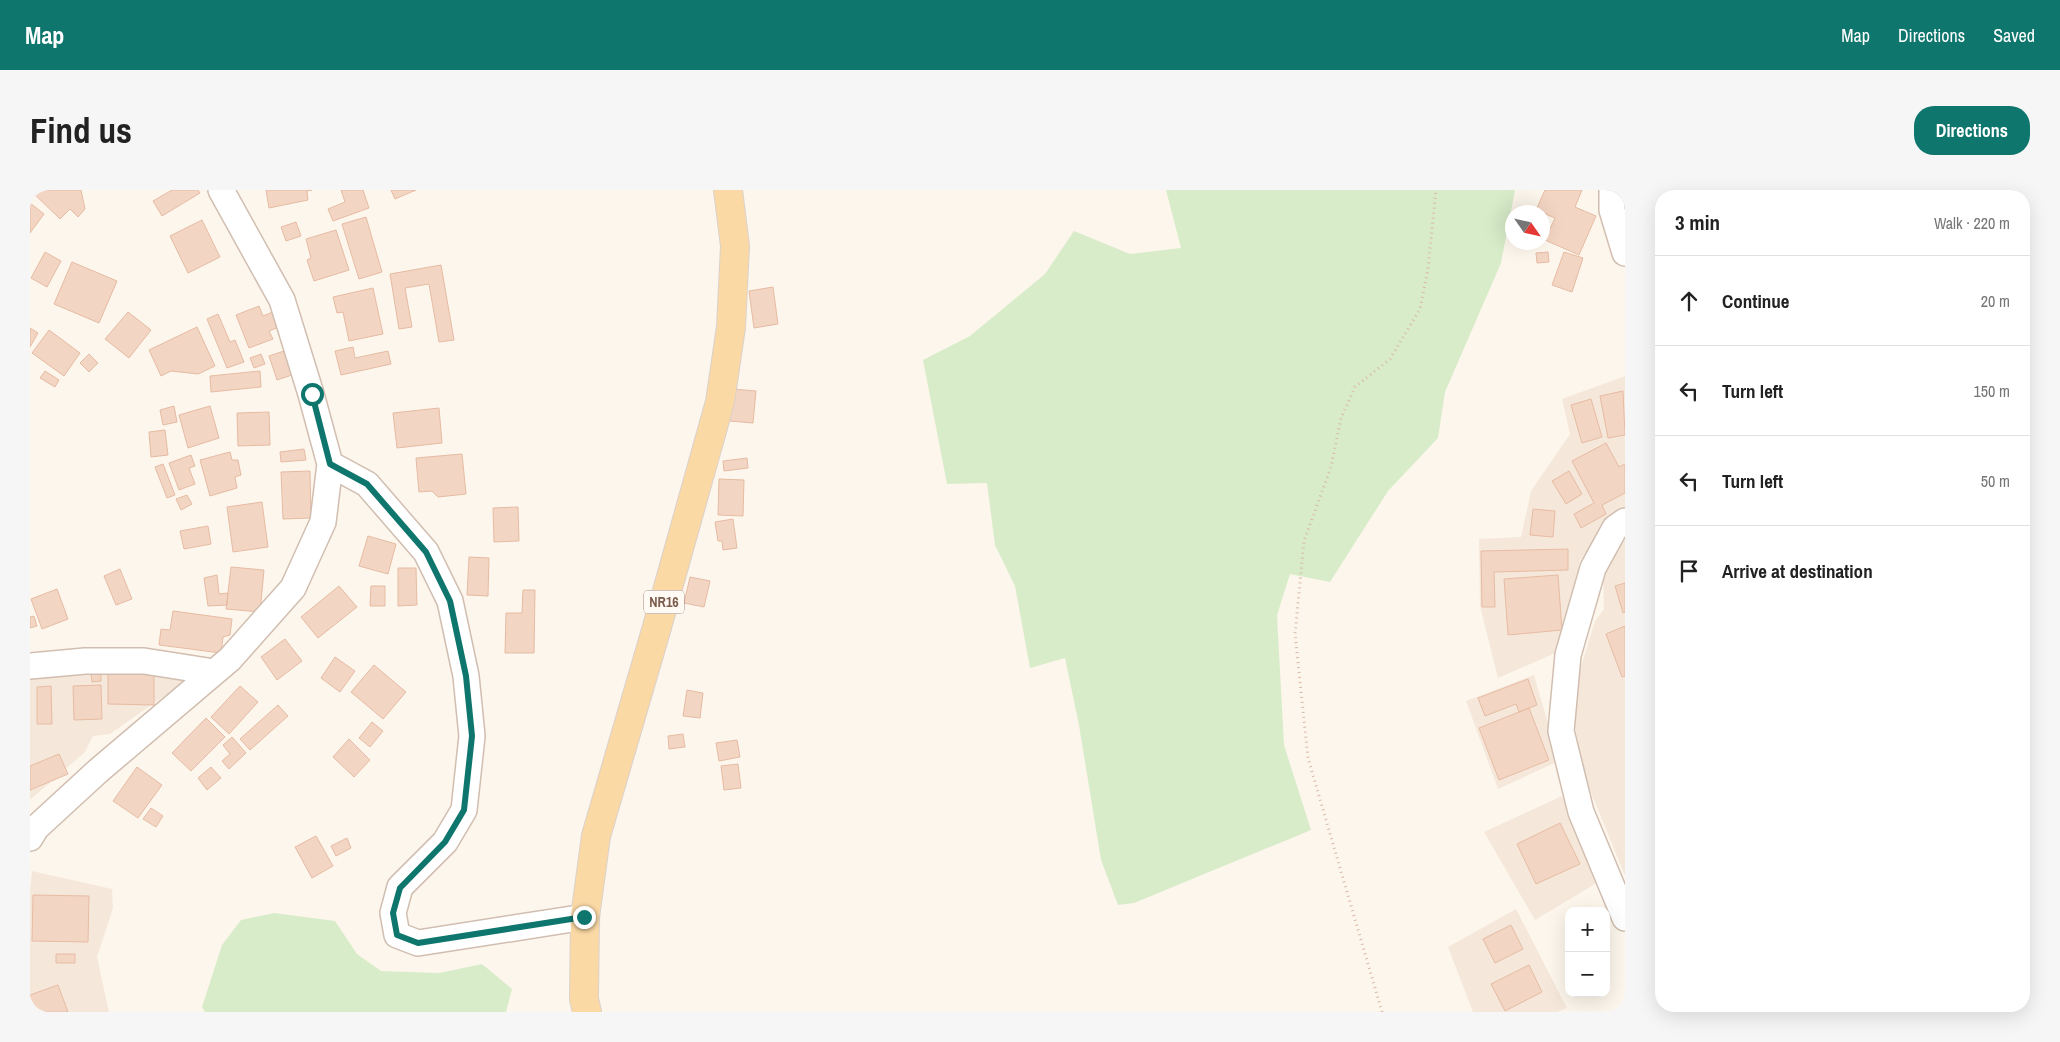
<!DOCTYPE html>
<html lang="en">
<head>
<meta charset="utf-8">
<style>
  body { margin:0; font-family:"Archivo Narrow",sans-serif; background:#f6f6f6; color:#222 }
  .controls { position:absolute; right:15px; bottom:15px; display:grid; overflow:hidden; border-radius:10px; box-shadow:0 5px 20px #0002 }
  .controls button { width:45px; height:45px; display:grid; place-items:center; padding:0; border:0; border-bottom:1px solid #e0e0e0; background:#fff; color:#222; font:25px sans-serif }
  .compass { position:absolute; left:1475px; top:15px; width:45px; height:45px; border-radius:50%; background:#fff; box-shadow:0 5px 20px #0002; rotate:124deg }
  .stop { position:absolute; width:15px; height:15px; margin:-11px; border:4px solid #0f766e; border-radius:50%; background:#fff }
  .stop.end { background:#0f766e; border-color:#fff; box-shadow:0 1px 5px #0008 }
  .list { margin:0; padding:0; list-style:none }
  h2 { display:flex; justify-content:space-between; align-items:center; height:65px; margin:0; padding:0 20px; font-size:21px }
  h2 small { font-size:16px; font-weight:400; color:#767676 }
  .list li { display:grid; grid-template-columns:32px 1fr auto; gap:15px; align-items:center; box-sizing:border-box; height:90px; padding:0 20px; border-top:1px solid #e0e0e0 }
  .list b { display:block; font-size:19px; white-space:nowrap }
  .list em { font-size:16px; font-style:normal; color:#767676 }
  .icon { flex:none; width:28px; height:28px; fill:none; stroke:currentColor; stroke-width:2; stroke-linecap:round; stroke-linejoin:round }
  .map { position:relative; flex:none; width:1595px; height:822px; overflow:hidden; border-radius:20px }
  header { display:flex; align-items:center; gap:30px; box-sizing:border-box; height:70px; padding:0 25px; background:#0f766e; color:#fff }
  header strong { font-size:24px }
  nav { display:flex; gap:28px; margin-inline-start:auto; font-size:18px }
  .intro { display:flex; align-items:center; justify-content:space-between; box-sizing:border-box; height:120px; padding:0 30px }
  h1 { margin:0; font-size:35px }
  .button { padding:12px 22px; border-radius:20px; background:#0f766e; color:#fff; font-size:18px; font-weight:700 }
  main { display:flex; gap:30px; padding:0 30px }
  aside { flex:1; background:#fff; border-radius:20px; box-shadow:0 5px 20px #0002 }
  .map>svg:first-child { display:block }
  .residential { fill:#f5e8da }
  .green { fill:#d8ecc9 }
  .building { fill:#f3d5c3; stroke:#e6bba3 }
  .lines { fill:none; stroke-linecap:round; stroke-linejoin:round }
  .minor-casing { stroke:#d1beb0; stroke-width:28 }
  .primary-casing { stroke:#dad1cd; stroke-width:30 }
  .path { stroke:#d9b8a5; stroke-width:3; stroke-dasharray:1 4; stroke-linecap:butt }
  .minor { stroke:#fff; stroke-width:25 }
  .primary { stroke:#fbd9a5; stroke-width:28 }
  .route { stroke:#0f766e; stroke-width:6 }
  .labels { text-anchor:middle; stroke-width:4; stroke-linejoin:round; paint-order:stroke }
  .shield { fill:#fffaf3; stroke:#a28b7f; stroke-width:1 }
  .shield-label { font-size:14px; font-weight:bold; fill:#7a5c4d }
</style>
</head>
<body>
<header>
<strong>Map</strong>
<nav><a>Map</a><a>Directions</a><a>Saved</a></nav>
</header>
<div class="intro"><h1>Find us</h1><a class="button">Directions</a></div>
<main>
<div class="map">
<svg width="1595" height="822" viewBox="0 0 1595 822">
  <rect width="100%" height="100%" fill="#fdf6ec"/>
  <path class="residential" d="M 1595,186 L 1595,321 L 1580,331 L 1550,370 L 1530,461 L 1468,488 L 1450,416 L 1449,349 L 1491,347 L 1501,301 L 1540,244 L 1532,209 Z
    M 1595,341 L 1595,686 L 1553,583 L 1544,530 L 1543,503 L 1565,431 L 1574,419 L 1573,384 Z
    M 91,476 L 157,490 L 80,544 L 63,546 L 55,562 L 0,610 L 0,482 Z
    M 1504,485 L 1529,571 L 1468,599 L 1436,511 Z
    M 1532,606 L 1570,691 L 1505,730 L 1454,642 Z
    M 2,681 L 82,699 L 83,718 L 67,767 L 79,822 L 0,822 L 0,703 Z
    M 1486,719 L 1537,818 L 1527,822 L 1443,822 L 1418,757 Z"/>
  <path class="green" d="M 1136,0 L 1485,0 L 1471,73 L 1415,202 L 1408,248 L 1358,301 L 1300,392 L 1260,384 L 1247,425 L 1254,555 L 1281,640 L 1104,713 L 1088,715 L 1071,670 L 1049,535 L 1035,468 L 1000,478 L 985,396 L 965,355 L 957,293 L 917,294 L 893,170 L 940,146 L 1015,84 L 1044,41 L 1100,64 L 1151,58 Z
    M 244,723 L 305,731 L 327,764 L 351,781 L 409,783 L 452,774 L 482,799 L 476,822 L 175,822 L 172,817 L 192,755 L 211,730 Z"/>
  <path class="building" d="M 0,0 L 51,0 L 55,19 L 48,27 L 40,19 L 30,29 Z
    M 142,0 L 168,0 L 170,3 L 132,26 L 123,11 Z
    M 236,0 L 282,0 L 277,1 L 278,10 L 239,18 Z
    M 311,0 L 333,0 L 339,18 L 303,31 L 298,19 L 315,12 Z
    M 361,0 L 386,0 L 365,9 Z
    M 1515,0 L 1552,0 L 1545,17 L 1566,26 L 1549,65 L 1515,50 L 1525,28 L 1506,20 Z
    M 0,13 L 14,24 L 0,43 Z
    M 336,27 L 352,82 L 329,89 L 312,34 Z
    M 172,30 L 190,67 L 158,83 L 140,46 Z
    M 266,32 L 271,46 L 256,51 L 251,37 Z
    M 306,40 L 319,80 L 284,91 L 277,70 L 281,68 L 276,49 Z
    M 15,62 L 31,71 L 17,97 L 1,88 Z
    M 1518,62 L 1519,72 L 1507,73 L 1506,63 Z
    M 1534,62 L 1553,68 L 1542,102 L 1522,95 Z
    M 42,72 L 87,91 L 69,133 L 24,114 Z
    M 411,75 L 424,150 L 409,152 L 399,94 L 375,98 L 382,137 L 369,139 L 360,84 Z
    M 743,97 L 748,134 L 724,138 L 719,101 Z
    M 343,98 L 353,144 L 319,151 L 313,122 L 307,123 L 303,107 Z
    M 229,116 L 233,126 L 243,122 L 249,137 L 239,141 L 243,149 L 219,158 L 206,125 Z
    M 98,122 L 121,140 L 99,168 L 75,149 Z
    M 188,124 L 200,152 L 205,150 L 214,172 L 197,178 L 177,129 Z
    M 167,137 L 185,176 L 168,184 L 141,181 L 131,186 L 119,160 Z
    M 0,138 L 8,143 L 0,157 Z
    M 19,140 L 50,163 L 34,186 L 2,163 Z
    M 323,157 L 325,168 L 358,161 L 361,174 L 311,185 L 305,161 Z
    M 257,160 L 265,184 L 247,190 L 239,166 Z
    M 59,164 L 68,173 L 59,182 L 50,173 Z
    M 231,164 L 235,174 L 224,178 L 220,168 Z
    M 15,181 L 29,190 L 25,197 L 10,188 Z
    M 230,181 L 231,197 L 181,202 L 180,186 Z
    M 702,199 L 726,201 L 723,233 L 700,231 Z
    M 1593,201 L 1595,245 L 1578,248 L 1570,206 Z
    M 1561,209 L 1572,247 L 1552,253 L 1541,215 Z
    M 144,216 L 147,232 L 133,235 L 130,220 Z
    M 180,216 L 189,248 L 158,258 L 149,225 Z
    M 409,218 L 412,253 L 367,258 L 363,223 Z
    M 239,222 L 240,255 L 208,256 L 207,223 Z
    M 135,240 L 138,265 L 121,267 L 119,242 Z
    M 1576,253 L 1589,277 L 1595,274 L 1595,303 L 1572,315 L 1576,324 L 1551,338 L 1544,324 L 1564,313 L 1542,271 Z
    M 274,259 L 276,270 L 251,272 L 250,262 Z
    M 200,262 L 202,270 L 208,270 L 211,285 L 205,287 L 207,298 L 180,306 L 170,270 Z
    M 432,264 L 436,304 L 408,307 L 402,301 L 389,302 L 386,268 Z
    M 161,265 L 165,276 L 159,278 L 165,294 L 149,300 L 139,273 Z
    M 717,268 L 718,278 L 694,281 L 693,271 Z
    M 133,274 L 145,305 L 137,308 L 125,277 Z
    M 280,281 L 281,328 L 253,329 L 251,282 Z
    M 1539,281 L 1552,304 L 1536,314 L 1522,291 Z
    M 689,289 L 714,290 L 713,326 L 688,325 Z
    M 157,305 L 162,314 L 151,320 L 146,309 Z
    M 232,312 L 238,357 L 203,362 L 197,317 Z
    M 488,317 L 489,351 L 464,352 L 463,318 Z
    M 1503,319 L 1525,321 L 1523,347 L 1500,345 Z
    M 703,329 L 707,358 L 693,360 L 692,351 L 688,351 L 685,332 Z
    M 178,336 L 181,354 L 154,359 L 150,341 Z
    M 338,346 L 366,354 L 358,384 L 329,376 Z
    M 1538,359 L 1538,380 L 1464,382 L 1465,417 L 1452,417 L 1451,361 Z
    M 439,367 L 459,368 L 458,406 L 437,405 Z
    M 201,377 L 234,380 L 230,422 L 196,419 Z
    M 368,378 L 386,378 L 387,415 L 368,416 Z
    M 90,379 L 102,409 L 86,415 L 74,386 Z
    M 187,385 L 189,404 L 198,403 L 197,415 L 178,416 L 174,388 Z
    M 1528,385 L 1532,440 L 1478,445 L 1474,389 Z
    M 660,387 L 680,391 L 674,417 L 654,413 Z
    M 1595,393 L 1595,422 L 1593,423 L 1585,396 Z
    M 309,396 L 327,417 L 288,448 L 271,427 Z
    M 341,396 L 355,396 L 355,416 L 340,416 Z
    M 27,399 L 38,429 L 12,439 L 1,409 Z
    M 493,400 L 505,400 L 504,463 L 475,463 L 476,423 L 492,423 Z
    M 143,421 L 202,429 L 200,445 L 193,447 L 191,463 L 129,455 L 131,439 L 140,440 Z
    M 4,426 L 7,436 L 0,438 L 0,427 Z
    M 1595,436 L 1595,486 L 1592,487 L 1576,444 Z
    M 255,449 L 272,471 L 247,490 L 231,467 Z
    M 305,467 L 325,481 L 310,502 L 291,488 Z
    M 71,472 L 71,491 L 62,492 L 61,484 L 46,484 L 45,473 Z
    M 344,475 L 376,502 L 353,529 L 321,502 Z
    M 78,479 L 124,480 L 124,515 L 78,514 Z
    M 1498,489 L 1507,515 L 1489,522 L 1486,514 L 1455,526 L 1448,508 Z
    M 71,495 L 72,529 L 44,530 L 43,496 Z
    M 21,496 L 22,534 L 7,534 L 7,497 Z
    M 210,496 L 228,512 L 199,544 L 181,527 Z
    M 657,500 L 673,503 L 670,528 L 653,526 Z
    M 248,515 L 258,526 L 220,560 L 210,549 Z
    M 1499,518 L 1519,570 L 1469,590 L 1449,538 Z
    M 176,528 L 195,547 L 161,581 L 142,563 Z
    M 342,532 L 353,541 L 340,557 L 329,548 Z
    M 653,544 L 655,557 L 639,559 L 638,546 Z
    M 202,547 L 216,563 L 199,579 L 192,571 L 200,564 L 193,555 Z
    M 319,549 L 340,570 L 324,587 L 303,567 Z
    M 707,550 L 710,567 L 689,571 L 686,553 Z
    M 29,564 L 38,584 L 0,600 L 0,576 Z
    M 708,574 L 711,598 L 694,600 L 691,576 Z
    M 107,577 L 132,595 L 108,628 L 83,611 Z
    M 181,577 L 191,588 L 177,600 L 168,588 Z
    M 121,618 L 133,626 L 126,637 L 113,629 Z
    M 1530,633 L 1550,674 L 1506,694 L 1487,654 Z
    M 286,646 L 303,676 L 282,688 L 265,657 Z
    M 317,648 L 321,658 L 306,666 L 301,656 Z
    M 3,705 L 59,706 L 58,752 L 2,751 Z
    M 1481,735 L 1493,759 L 1465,773 L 1453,749 Z
    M 26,764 L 45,764 L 45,773 L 26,773 Z
    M 1499,775 L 1512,802 L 1475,821 L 1461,794 Z
    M 28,795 L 38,822 L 0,822 L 0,805 Z"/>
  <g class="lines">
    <g class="minor-casing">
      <path id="minor" d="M 1582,0 L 1582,20 L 1595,63
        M 300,274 L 337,294 L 396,362 L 420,411 L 436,486 L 442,546 L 434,620 L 415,652 L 370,697 L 363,723 L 367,745 L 388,753 L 555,727
        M 1595,331 L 1585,338 L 1563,378 L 1538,465 L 1531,541 L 1551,622 L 1595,728
        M 0,476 L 55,471 L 114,471 L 184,482
        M 0,648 L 6,638 L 68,581 L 200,469 L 263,398 L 293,332 L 300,274 L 281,204 L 252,110 L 191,0"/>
    </g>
    <g class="primary-casing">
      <path id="primary" d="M 557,822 L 554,809 L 555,727 L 566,646 L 627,437 L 690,212 L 701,137 L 705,56 L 698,0"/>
    </g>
    <path class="path" d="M 1352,822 L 1278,568 L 1265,444 L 1274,351 L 1301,277 L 1311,228 L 1325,197 L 1360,169 L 1390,119 L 1398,79 L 1406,0"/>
    <use href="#minor" class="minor"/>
    <use href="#primary" class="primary"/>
  </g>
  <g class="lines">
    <path class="route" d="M 282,204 L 300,274 L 337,294 L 396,362 L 420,411 L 436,486 L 442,546 L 434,620 L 415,652 L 370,698 L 363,723 L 367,745 L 388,753 L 554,727"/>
  </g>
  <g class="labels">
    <rect class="shield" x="614" y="400.5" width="40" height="23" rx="4"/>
    <g class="shield-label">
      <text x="634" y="417">NR16</text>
    </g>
  </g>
</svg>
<div class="controls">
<button>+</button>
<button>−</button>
</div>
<svg class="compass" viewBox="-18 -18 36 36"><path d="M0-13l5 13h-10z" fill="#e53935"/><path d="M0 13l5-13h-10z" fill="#767676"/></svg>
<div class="stop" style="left:282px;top:204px"></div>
<div class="stop end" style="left:554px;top:727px"></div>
</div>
<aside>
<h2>3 min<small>Walk · 220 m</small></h2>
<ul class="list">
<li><svg class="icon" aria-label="ahead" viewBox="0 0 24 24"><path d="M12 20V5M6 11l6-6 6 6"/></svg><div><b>Continue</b></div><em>20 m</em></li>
<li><svg class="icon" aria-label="left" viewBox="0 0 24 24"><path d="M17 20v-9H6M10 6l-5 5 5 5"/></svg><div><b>Turn left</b></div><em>150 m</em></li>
<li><svg class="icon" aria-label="left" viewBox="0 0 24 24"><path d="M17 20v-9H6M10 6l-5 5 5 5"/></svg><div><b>Turn left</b></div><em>50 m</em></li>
<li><svg class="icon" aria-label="arrive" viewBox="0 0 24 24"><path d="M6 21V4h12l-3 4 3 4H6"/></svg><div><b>Arrive at destination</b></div></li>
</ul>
</aside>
</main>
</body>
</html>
